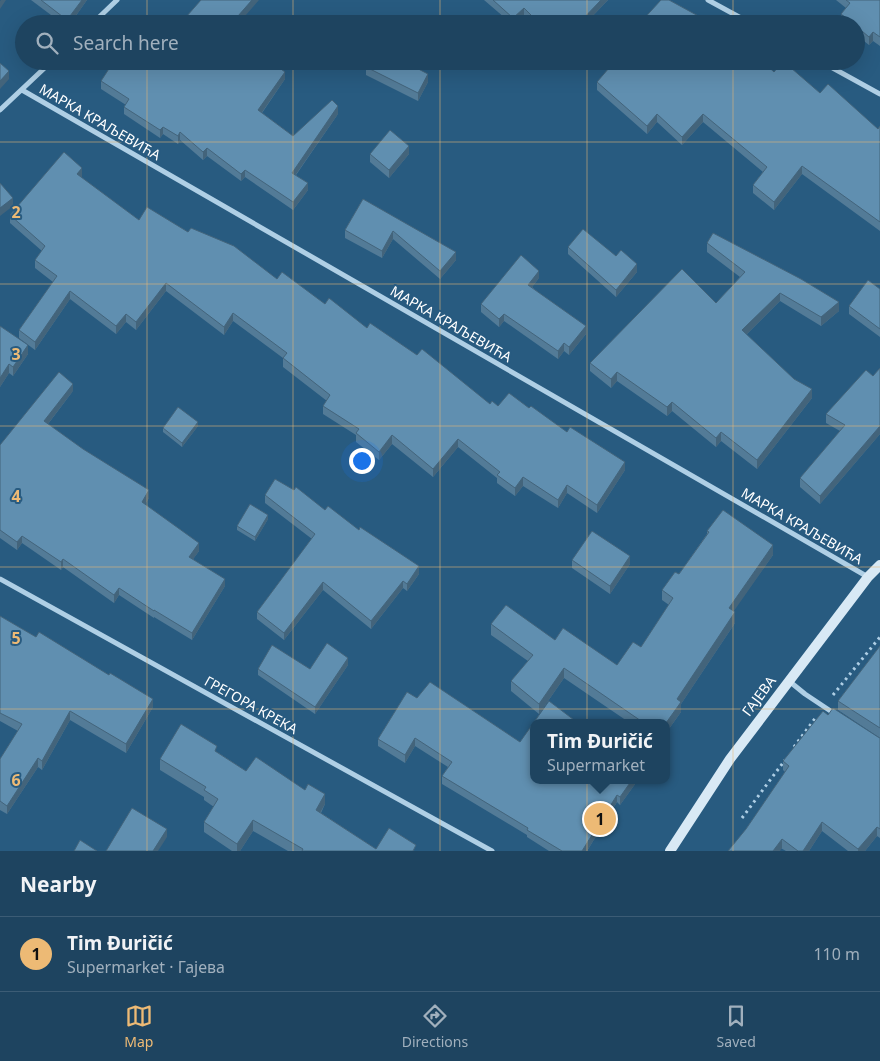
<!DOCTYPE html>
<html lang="en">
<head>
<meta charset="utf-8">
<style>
  body { margin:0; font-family:"Noto Sans",sans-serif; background:#2b4e69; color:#f1f3f6 }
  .you { position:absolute; left:361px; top:460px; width:18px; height:18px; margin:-12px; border:4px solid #fff; border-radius:50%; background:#1a73e8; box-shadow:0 0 0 8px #1a73e833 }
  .badge { display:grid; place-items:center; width:32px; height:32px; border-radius:50%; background:#edba75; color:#111; font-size:16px; font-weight:700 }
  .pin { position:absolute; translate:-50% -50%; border:2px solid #fff; box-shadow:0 1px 5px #0006 }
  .popup { position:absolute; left:530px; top:719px; width:140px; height:65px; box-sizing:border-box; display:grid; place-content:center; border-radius:10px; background:#1e4460; filter:drop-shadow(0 1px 4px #0005); font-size:16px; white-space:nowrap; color:#a1b0bd }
  .popup b { font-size:19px; color:#f1f3f6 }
  .popup::after { content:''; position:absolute; left:50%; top:100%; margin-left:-10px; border:10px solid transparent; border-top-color:#1e4460 }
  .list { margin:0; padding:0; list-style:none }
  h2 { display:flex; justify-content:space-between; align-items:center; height:65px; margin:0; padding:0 20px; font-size:21px }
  h2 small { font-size:16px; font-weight:400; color:#a1b0bd }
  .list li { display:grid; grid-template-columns:32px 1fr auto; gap:15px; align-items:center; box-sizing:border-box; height:75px; padding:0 20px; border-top:1px solid #3c5c75 }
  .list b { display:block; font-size:19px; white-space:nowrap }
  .list p { margin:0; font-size:16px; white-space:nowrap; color:#a1b0bd }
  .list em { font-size:16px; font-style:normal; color:#a1b0bd }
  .icon { flex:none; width:28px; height:28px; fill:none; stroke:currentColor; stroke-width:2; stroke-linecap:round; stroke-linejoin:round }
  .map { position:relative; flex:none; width:880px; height:851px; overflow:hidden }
  .search { position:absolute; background:#1e4460; box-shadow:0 5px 20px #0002; left:15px; right:15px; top:15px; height:55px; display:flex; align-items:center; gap:12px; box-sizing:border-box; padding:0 18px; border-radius:28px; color:#a1b0bd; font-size:19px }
  .sheet { height:140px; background:#1e4460 }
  nav { display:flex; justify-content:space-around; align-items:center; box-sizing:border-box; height:70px; border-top:1px solid #3c5c75; background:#1e4460; font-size:14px; color:#a1b0bd }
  nav a { display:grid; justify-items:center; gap:2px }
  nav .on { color:#edba75 }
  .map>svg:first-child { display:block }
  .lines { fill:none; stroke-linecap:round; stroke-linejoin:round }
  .path { stroke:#afcfe5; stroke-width:3; stroke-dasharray:2.5 4; stroke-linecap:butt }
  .street { stroke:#afcfe5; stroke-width:5 }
  .secondary { stroke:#d8e9f5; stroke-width:10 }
  .wall { fill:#537b97 }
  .shaded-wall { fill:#43647b }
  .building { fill:#608fb0; stroke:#43647b }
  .grid { fill:none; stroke:#edba75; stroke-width:1; stroke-opacity:0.55 }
  .labels { text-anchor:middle; stroke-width:4; stroke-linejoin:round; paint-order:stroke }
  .street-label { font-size:14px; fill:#fff; stroke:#285b80 }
  .grid-label { font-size:16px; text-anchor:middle; font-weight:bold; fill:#edba75; stroke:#285b80; stroke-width:4; stroke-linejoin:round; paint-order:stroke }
</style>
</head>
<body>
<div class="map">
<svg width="880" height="851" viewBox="0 0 880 851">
  <rect width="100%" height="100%" fill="#285b80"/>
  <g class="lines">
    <path class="path" d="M 833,695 L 880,637
      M 794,747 L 816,717
      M 742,818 L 785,760"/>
    <path class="street" d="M 708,0 L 752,24
      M 92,24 L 117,0
      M 820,61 L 880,94
      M 22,90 L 868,577
      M 0,110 L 52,61
      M 0,579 L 492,851
      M 789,681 L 805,694 L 835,714"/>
    <path class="secondary" d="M 670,851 L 730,759 L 868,577 L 880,565"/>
  </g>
  <path class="wall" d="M 31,0 L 87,0 L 70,24 L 63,24 Z
    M 484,0 L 608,0 L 585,24 L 532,24 L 524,15 L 515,24 L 512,24 Z
    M 836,0 L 880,0 L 880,46 L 873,41 L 869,45 L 856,35 L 856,24 L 843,24 L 841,22 L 841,14 L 846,8 Z
    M 186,17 L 238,24 L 186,24 Z
    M 366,67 L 428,82 L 418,101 L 366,75 Z
    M 774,72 L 820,93 L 878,129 L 880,126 L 880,231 L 802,174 L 774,210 L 753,193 L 753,185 L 763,172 L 703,122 L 682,145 L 657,122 L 647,134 L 597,90 L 597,82 Z
    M 285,79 L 262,113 L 293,136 L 338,114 L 296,175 L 308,190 L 293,210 L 245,177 L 241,181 L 207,156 L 203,160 L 180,140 L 178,144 L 163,134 L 160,138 L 124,114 L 124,107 L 126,105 L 101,89 L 101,81 Z
    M 370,154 L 409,154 L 389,178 L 370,162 Z
    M 82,177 L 81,178 L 139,220 L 188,232 L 325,304 L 367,328 L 490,404 L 498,406 L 529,408 L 625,470 L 597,513 L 567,493 L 558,508 L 523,486 L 515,496 L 497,483 L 497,478 L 458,447 L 433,477 L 392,444 L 379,460 L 356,442 L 356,435 L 323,414 L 323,406 L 327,401 L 283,367 L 283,358 L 233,321 L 224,335 L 166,291 L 136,330 L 126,322 L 116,334 L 70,299 L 35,350 L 19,338 L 19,330 L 53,282 L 35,268 L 35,260 L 42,251 L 10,223 L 10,215 Z
    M 363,199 L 456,260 L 440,279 L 393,239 L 382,258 L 345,238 L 345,230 Z
    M 707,243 L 839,311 L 821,326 L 780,301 L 746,335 L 812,398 L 757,469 L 721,441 L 716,447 L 672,411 L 667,416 L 617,381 L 611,388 L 590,371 L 590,363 L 716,303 L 740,277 L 707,252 Z
    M 568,247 L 616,256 L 637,272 L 616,297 L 568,254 Z
    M 539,278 L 532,287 L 586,334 L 569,355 L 564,351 L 558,359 L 504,321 L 499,327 L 481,312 L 481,304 Z
    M 880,289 L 880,337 L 849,314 L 849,306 Z
    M 0,326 L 28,354 L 13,376 L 9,373 L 0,387 Z
    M 880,368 L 880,434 L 820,504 L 800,487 L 800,478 L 840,431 L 826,423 L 826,414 L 873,376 Z
    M 73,391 L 48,424 L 149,498 L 145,504 L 199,551 L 193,559 L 225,586 L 192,640 L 154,617 L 154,618 L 119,595 L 114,603 L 63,567 L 61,570 L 22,543 L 17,550 L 0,538 L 0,445 Z
    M 198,426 L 182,447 L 163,432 L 163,428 Z
    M 265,495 L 325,510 L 359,530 L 419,574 L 407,591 L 403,588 L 371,629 L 323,590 L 284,640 L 257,619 L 257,612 L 312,539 L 265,503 Z
    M 268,519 L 255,541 L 237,530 L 237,526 Z
    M 707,531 L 773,555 L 733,611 L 735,623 L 681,704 L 681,712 L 666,733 L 666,723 L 630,723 L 564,678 L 539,714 L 511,691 L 511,681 L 528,661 L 491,635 L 491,624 L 555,640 L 617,665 L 641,647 L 669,605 L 662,600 L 662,590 L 679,574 L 707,534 Z
    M 572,560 L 630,564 L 610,594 L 572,568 Z
    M 0,616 L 153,707 L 126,753 L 70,720 L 42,770 L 38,767 L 7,814 L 0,810 L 0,759 L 18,731 L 0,721 Z
    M 880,646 L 880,738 L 838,710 L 838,701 Z
    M 348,665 L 315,714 L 258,675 L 258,669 L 310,669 Z
    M 407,692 L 534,780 L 638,780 L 620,805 L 617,802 L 587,851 L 549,851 L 527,837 L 527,835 L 442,784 L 442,776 L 448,767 L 415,746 L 405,763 L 378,746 L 378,739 Z
    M 828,715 L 880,738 L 880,838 L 877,836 L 865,851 L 848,851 L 822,831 L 809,851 L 786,851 L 746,829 L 785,772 L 783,770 L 783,761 Z
    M 217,752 L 246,771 L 325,804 L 321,813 L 376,849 L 416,851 L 288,851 L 253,831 L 240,851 L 232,851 L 204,832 L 204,822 L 214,807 L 204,800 L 204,797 L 160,770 L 160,759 Z"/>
  <path class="shaded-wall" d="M 1,0 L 6,0 L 0,9 L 0,1 Z
    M 82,0 L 87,0 L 70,24 L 67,24 L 67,20 Z
    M 252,0 L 259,0 L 238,24 L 231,24 Z
    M 601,0 L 608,0 L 585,24 L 578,24 Z
    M 524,8 L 524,15 L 515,24 L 513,24 L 513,18 Z
    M 873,32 L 873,41 L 869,45 L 869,37 Z
    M 9,71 L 9,79 L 0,89 L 0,81 Z
    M 285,72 L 285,79 L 258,118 L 258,110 Z
    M 428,74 L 428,82 L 418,101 L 418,93 Z
    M 338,106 L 338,114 L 292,180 L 292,173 Z
    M 657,114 L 657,122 L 647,134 L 647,126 Z
    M 703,114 L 703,122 L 682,145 L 682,137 Z
    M 163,127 L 163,134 L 160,138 L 160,130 Z
    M 180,132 L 180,140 L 178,144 L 178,136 Z
    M 409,146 L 409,154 L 389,178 L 389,170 Z
    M 207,148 L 207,156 L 203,160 L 203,152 Z
    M 802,166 L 802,174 L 774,210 L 774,202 Z
    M 82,168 L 82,177 L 77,183 L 77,174 Z
    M 245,170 L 245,177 L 241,181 L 241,174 Z
    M 308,183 L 308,190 L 293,210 L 293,202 Z
    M 13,198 L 13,206 L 0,216 L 0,208 Z
    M 393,231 L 393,239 L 382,258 L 382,251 Z
    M 456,252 L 456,260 L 440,279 L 440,271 Z
    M 637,264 L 637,272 L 616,297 L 616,290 Z
    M 539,271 L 539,278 L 528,292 L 528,285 Z
    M 166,283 L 166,291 L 136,330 L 136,322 Z
    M 70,291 L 70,299 L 35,350 L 35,342 Z
    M 780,293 L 780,301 L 742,339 L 742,330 Z
    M 839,302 L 839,311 L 821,326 L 821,317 Z
    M 233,313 L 233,321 L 224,335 L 224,327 Z
    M 126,314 L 126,322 L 116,334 L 116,326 Z
    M 504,314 L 504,321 L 499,327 L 499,319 Z
    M 586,326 L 586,334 L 569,355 L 569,347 Z
    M 564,343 L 564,351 L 558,359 L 558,351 Z
    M 28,345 L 28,354 L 13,376 L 13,367 Z
    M 9,364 L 9,373 L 0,387 L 0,378 Z
    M 617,372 L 617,381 L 611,388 L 611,379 Z
    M 73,384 L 73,391 L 44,429 L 44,421 Z
    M 812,389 L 812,398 L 757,469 L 757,460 Z
    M 672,402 L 672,411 L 667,416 L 667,407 Z
    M 198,422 L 198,426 L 182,447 L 182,443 Z
    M 880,426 L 880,434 L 820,504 L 820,496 Z
    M 721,432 L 721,441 L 716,447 L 716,438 Z
    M 392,435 L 392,444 L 379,460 L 379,452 Z
    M 458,439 L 458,447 L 433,477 L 433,469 Z
    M 625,462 L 625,470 L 597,513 L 597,505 Z
    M 523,477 L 523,486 L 515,496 L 515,488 Z
    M 567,485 L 567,493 L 558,508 L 558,500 Z
    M 149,490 L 149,498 L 142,509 L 142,502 Z
    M 268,515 L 268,519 L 255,541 L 255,537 Z
    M 22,536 L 22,543 L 17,550 L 17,542 Z
    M 199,543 L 199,551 L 189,565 L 189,557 Z
    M 773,545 L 773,555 L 729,618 L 729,608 Z
    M 630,556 L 630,564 L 610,594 L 610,586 Z
    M 63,559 L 63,567 L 61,570 L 61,562 Z
    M 419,566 L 419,574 L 407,591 L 407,584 Z
    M 225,579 L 225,586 L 192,640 L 192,633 Z
    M 403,581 L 403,588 L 371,629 L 371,621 Z
    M 323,582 L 323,590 L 284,640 L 284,633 Z
    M 119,588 L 119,595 L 114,603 L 114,595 Z
    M 735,612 L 735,623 L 681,704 L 681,712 L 666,733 L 666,723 L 677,699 Z
    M 348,658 L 348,665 L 315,714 L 315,707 Z
    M 564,668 L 564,678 L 539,714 L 539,704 Z
    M 153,699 L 153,707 L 126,753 L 126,744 Z
    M 70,711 L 70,720 L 42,770 L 42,761 Z
    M 415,738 L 415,746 L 405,763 L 405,755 Z
    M 38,758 L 38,767 L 7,814 L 7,806 Z
    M 632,780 L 638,780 L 620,805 L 620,797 Z
    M 325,794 L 325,804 L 316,820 L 316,810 Z
    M 617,795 L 617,802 L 587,851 L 582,851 Z
    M 253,820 L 253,831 L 240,851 L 237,851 L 237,844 Z
    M 822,822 L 822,831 L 809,851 L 803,851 Z
    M 877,827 L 877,836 L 865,851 L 858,851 L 858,849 Z
    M 167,829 L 167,837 L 158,851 L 153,851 Z
    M 782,839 L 782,848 L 780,851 L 773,851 Z"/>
  <path class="building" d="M 41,0 L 82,0 L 67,20 Z
    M 201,0 L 252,0 L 231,24 L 193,24 L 186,17 Z
    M 493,0 L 601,0 L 578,24 L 540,24 L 524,8 L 513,18 Z
    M 661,0 L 669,0 L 702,18 L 709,24 L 639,24 Z
    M 846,0 L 880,0 L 880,37 L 873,32 L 869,37 L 856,26 L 856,24 L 853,24 L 841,14 L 850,3 Z
    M 114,61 L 270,61 L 285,72 L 258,110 L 293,136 L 332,100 L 338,106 L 292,173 L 308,183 L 293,202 L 245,170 L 241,174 L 207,148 L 203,152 L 180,132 L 178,136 L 163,127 L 160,130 L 124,107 L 129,99 L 101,81 Z
    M 369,61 L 403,61 L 428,74 L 418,93 L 366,67 Z
    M 615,61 L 762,61 L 774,72 L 783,61 L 820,93 L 828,84 L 878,129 L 880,126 L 880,222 L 802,166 L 774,202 L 753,185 L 767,167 L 703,114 L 682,137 L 657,114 L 647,126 L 597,82 Z
    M 0,63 L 9,71 L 0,81 Z
    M 390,130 L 409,146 L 389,170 L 370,154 Z
    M 64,152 L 82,168 L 77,174 L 139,220 L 147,207 L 188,232 L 191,228 L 234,246 L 277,279 L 282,272 L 325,304 L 329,298 L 367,328 L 370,323 L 417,355 L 422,349 L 490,404 L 492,401 L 498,406 L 509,393 L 529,408 L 531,406 L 567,432 L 570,427 L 625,462 L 597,505 L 567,485 L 558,500 L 523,477 L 515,488 L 497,475 L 500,472 L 458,439 L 433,469 L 392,435 L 379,452 L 356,433 L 359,429 L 323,406 L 330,395 L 283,358 L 287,353 L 233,313 L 224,327 L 166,283 L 136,322 L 126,314 L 116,326 L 70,291 L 35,342 L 19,330 L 57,276 L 35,260 L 45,246 L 10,215 Z
    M 0,183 L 13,198 L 0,208 Z
    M 363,199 L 456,252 L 440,271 L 393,231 L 382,251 L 345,230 Z
    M 583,229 L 616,256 L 621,250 L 637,264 L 616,290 L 568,247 Z
    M 713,233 L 801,279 L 839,302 L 821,317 L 780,293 L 742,330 L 794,379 L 812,389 L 757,460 L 721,432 L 716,438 L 672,402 L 667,407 L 617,372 L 611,379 L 590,363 L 682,269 L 716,303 L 745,272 L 707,243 Z
    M 521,255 L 539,271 L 528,285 L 586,326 L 569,347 L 564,343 L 558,351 L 504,314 L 499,319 L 481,304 Z
    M 868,280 L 880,289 L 880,329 L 849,306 Z
    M 0,326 L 28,345 L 13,367 L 9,364 L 0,378 Z
    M 880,368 L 880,426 L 820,496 L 800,478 L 845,425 L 826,414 L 866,370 L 873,376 Z
    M 59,372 L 73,384 L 44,421 L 83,449 L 149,490 L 142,502 L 199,543 L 189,557 L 225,579 L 192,633 L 154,610 L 154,611 L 119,588 L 114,595 L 63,559 L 61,562 L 22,536 L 17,542 L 0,530 L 0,445 Z
    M 178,407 L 198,422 L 182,443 L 163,428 Z
    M 275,479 L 294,490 L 296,487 L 325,510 L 328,506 L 359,530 L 360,527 L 419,566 L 407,584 L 403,581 L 371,621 L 323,582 L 284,633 L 257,612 L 315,534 L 265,495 Z
    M 250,504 L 268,515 L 255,537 L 237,526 Z
    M 723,510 L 773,545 L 729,608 L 735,612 L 677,699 L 681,702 L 666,723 L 644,723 L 564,668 L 539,704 L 511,681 L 533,655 L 491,624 L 506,605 L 555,640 L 563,628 L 617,665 L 633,642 L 641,647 L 673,598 L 662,590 L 675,572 L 679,574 L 709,532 L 707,531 Z
    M 592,531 L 630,556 L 610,586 L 572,560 Z
    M 0,616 L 36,637 L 39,632 L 109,675 L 110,673 L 153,699 L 126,744 L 70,711 L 42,761 L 38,758 L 7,806 L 0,801 L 0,759 L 22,724 L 0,713 Z
    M 327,643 L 348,658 L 315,707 L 258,669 L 272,645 L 310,669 Z
    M 880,646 L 880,728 L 838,701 Z
    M 430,682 L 520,742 L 549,701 L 578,723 L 534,723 L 534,780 L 632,780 L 620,797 L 617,795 L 582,851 L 562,851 L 527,830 L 528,828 L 442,776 L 452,762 L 415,738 L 405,755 L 378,739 L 407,692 L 417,698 Z
    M 833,708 L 878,737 L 880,738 L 880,829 L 877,827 L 858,849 L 822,822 L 803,851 L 798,851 L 782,839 L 773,851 L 728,851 L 746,829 L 789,766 L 783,761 L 823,711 L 828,715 Z
    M 181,724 L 217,746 L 215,751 L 246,771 L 256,757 L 305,790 L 308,784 L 325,794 L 316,810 L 376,849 L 389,828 L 416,845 L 413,851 L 302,851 L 303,849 L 253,820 L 237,844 L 204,822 L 218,799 L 204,790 L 206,787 L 160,759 Z
    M 132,808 L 167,829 L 153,851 L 106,851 Z
    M 80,840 L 97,851 L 74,851 Z"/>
  <path class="grid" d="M 147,0 L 147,24M 293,0 L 293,24M 440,0 L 440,24M 587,0 L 587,24M 733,0 L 733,24M 147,61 L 147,851M 293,61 L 293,851M 440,61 L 440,851M 587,61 L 587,851M 733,61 L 733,851M 0,142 L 880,142M 0,284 L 880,284M 0,426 L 880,426M 0,567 L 880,567M 0,709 L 880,709"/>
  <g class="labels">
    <g class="street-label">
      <text transform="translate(100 122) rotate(30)" y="5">МАРКА КРАЉЕВИЋА</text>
      <text transform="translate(451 324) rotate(30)" y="5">МАРКА КРАЉЕВИЋА</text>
      <text transform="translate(802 526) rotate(30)" y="5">МАРКА КРАЉЕВИЋА</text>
      <text transform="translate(759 696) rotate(-53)" y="5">ГАЈЕВА</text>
      <text transform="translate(251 705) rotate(29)" y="5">ГРЕГОРА КРЕКА</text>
    </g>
  </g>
  <g class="grid-label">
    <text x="16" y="218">2</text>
    <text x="16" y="360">3</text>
    <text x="16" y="502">4</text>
    <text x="16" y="644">5</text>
    <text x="16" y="786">6</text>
  </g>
</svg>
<div class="you"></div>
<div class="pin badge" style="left:600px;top:819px">1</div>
<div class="popup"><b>Tim Đuričić</b>Supermarket</div>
<div class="search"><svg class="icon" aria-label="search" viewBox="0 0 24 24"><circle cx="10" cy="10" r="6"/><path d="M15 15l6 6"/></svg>Search here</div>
</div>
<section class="sheet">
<h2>Nearby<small></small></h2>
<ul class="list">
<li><span class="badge">1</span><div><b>Tim Đuričić</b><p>Supermarket · Гајева</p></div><em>110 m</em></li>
</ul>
</section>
<nav>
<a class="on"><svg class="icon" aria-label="map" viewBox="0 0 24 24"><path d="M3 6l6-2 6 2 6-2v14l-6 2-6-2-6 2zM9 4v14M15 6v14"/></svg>Map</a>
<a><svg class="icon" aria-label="directions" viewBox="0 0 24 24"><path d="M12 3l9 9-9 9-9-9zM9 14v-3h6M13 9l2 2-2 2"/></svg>Directions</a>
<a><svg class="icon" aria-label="saved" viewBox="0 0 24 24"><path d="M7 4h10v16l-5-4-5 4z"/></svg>Saved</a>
</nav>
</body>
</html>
